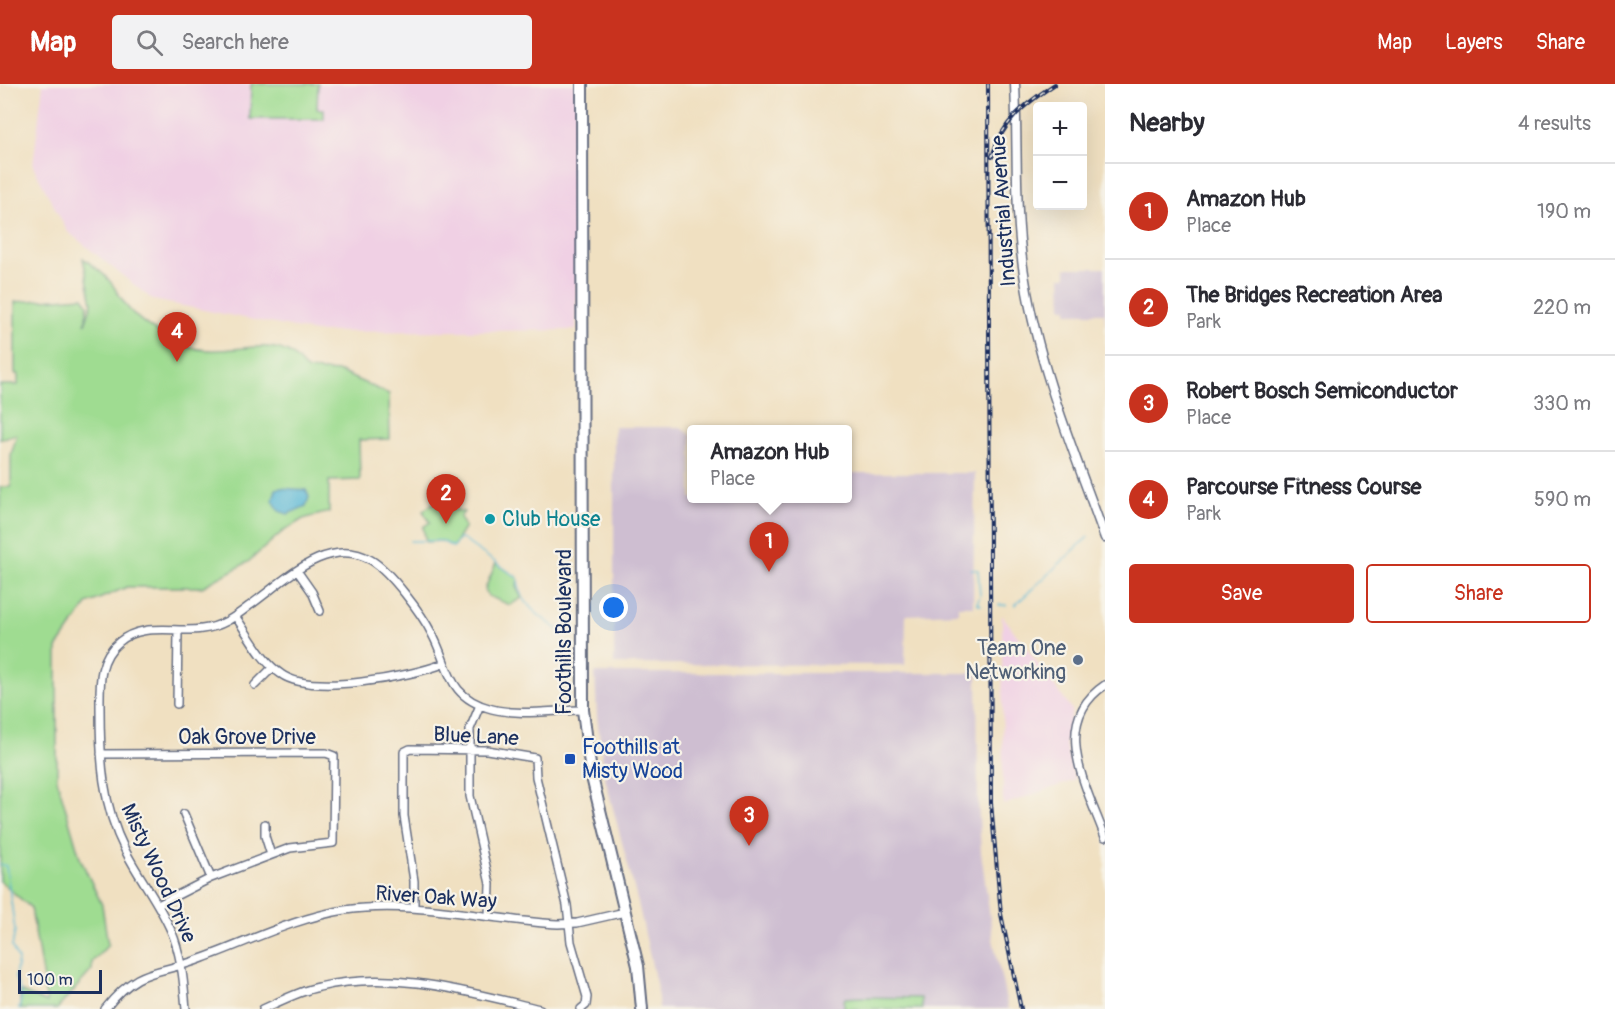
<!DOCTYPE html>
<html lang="en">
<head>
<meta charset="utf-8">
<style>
  body { margin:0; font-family:Pangolin,sans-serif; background:#f2f2f3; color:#2b2b33 }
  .controls { position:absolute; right:18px; top:18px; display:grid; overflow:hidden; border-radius:6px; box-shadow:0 6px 24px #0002 }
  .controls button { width:54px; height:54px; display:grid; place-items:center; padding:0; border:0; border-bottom:2px solid #e1e1e2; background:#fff; color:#2b2b33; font:30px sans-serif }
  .scale { position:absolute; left:18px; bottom:15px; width:84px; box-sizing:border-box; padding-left:6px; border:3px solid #1b2f5e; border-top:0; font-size:16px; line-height:21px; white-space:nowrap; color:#1b2f5e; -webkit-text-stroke:4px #f7f3e8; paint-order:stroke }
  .you { position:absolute; left:614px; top:524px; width:21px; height:21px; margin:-15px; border:4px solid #fff; border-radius:50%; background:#1a73e8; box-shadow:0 0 0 9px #1a73e833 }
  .badge { display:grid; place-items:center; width:39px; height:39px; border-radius:50%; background:#c8321e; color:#fff; font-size:20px; font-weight:700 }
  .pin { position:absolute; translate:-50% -50px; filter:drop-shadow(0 2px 3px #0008) }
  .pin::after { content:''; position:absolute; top:32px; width:21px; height:18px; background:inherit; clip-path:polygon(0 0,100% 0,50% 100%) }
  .popup { position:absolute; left:687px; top:341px; width:165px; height:78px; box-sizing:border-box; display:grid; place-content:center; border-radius:6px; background:#fff; filter:drop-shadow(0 2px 4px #0005); font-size:20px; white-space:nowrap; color:#7c7c81 }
  .popup b { font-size:22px; color:#2b2b33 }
  .popup::after { content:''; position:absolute; left:50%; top:100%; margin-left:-12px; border:12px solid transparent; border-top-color:#fff }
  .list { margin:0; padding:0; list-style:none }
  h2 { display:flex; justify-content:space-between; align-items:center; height:78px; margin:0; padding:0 24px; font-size:26px }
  h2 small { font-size:20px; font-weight:400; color:#7c7c81 }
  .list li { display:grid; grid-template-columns:39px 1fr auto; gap:18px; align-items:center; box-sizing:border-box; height:96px; padding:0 24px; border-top:2px solid #e1e1e2 }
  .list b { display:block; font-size:22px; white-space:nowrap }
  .list p { margin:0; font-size:20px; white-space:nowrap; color:#7c7c81 }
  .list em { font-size:20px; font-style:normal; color:#7c7c81 }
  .actions { display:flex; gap:12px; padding:18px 24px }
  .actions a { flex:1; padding:14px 0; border:2px solid #c8321e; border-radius:6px; text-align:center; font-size:21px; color:#c8321e }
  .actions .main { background:#c8321e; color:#fff }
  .icon { flex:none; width:33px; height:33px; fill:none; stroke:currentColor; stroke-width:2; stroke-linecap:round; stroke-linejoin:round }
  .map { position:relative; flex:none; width:1105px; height:925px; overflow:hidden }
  header { display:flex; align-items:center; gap:36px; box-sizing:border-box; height:84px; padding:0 30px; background:#c8321e; color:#fff }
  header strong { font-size:28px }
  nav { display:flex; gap:33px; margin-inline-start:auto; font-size:21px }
  .search { width:420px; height:54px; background:#f2f2f3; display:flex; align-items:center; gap:15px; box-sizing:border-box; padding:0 21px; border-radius:6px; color:#7c7c81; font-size:22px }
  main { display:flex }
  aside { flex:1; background:#fff }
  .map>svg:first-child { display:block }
  .built { fill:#f0d0e4 }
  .industrial { fill:#cebed1 }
  .green { fill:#9fdc91; stroke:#5d8678; stroke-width:1.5 }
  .water { fill:#58b8d6; stroke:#3a749a; stroke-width:1.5 }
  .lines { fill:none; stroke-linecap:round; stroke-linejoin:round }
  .stream { stroke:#58b8d6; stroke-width:1.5 }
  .minor-casing { stroke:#666d81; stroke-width:10 }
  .tertiary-casing { stroke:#666d81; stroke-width:11 }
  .primary-casing { stroke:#666d81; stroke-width:14 }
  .minor { stroke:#fff; stroke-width:7 }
  .tertiary { stroke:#fff; stroke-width:8 }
  .primary { stroke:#fff; stroke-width:10 }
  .rail-casing { stroke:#1b2f5e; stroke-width:4 }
  .rail { stroke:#f7f3e8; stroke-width:1.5; stroke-dasharray:4.5; stroke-linecap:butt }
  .culture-dot { fill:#0f9aa8; stroke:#f7f3e8; stroke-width:2 }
  .service-dot { fill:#5c6f8a; stroke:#f7f3e8; stroke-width:2 }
  .transit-dot { fill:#1a4fb4; stroke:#f7f3e8; stroke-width:2 }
  .labels { text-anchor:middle; stroke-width:4.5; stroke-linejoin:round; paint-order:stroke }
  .street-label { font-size:21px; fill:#1b2f5e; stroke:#f7f3e8 }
  .culture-label { font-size:21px; fill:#0d838f; stroke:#f7f3e8; text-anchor:start }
  .service-label { font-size:21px; fill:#4e5e75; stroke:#f7f3e8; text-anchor:end }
  .transit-label { font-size:21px; fill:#164399; stroke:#f7f3e8; text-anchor:start }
</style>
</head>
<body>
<header>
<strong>Map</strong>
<div class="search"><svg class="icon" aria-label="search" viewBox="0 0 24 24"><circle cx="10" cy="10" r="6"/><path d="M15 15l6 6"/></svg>Search here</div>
<nav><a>Map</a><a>Layers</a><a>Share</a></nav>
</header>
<main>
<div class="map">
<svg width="1105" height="925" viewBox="0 0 1105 925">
  <rect width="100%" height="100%" fill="#f7f3e8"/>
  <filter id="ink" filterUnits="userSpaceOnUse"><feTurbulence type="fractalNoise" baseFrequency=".0167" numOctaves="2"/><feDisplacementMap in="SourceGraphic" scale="12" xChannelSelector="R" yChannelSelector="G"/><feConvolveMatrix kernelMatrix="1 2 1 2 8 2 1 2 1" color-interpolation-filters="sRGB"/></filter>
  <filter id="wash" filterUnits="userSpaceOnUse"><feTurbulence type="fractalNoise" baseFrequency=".008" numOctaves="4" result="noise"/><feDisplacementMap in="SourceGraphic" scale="24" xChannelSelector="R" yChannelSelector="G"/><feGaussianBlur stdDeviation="1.35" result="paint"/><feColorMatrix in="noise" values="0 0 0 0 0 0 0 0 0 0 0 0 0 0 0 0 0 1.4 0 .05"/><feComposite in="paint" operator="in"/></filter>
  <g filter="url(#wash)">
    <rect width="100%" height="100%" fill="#f0e0c1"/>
    <path class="built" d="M 43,0 L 577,0 L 576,246 L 315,248 L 153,216 L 67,147 L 33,82 Z
      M 1002,531 L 1072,626 L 1065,660 L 1075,696 L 1003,721 Z"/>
    <path class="industrial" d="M 1066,184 L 1105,184 L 1105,244 L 1104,229 L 1067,229 L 1067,224 L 1062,224 L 1061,193 L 1066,193 Z
      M 614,343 L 681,343 L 691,352 L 691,414 L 847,414 L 847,389 L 975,389 L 973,522 L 958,522 L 958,529 L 906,531 L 905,581 L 614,580 Z
      M 595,589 L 977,589 L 978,715 L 981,768 L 993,855 L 1008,925 L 659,925 L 657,904 L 639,823 L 605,694 L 597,633 Z"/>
    <path class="green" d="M 251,0 L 318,0 L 317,25 L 324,25 L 324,35 L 250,35 Z
      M 83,174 C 92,181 101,187 108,195 C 116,204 121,216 129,225 C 142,240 161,251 178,259 C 218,278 261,251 291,270 C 297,274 302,281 307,286 L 340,288 L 389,310 L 390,355 L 359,356 L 360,396 L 329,397 L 329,428 L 303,435 L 282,448 L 248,478 L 202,503 L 127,503 L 87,520 L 57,564 L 57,695 L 80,774 L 102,821 L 108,861 L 92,878 L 92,886 L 57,925 L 20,925 L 20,907 L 47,919 L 31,824 L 0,797 L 0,403 L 11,403 L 11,371 L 17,350 L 0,355 L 0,301 L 18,301 L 18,290 L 15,290 L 15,218 L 83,213 L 88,220 L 85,240 L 92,219 Z
      M 437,416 L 438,421 L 464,428 L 460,433 L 465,443 L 453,463 L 442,457 L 426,458 L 423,443 L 430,438 L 423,427 Z
      M 496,479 L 518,494 L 517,505 L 522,514 L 510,521 L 488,512 L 485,505 Z
      M 859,913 L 921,914 L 922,925 L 844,925 L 844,916 L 846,914 Z"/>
    <path class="water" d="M 280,404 L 306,406 L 309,413 L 306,422 L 288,430 L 279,427 L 273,416 L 276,405 Z"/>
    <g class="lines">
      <path class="stream" d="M 410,457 L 442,457 L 453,463 L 459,455 L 462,455 L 518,494 C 517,519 543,535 562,548
        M 971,485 L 978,486 L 980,512 L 977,519 L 981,521
        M 999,521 L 1006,521
        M 1015,521 L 1088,453
        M 0,780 L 6,782 L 15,846 L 12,863 L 18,876 L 15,894 L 22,911 L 19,925"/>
    </g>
  </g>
  <g filter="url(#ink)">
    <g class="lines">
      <g class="minor-casing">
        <path id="minor" d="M 298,488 L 312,508 L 320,527
          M 235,532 C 249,551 261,577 281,590 C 311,612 408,593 443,580
          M 255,601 L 272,584
          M 1105,601 C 1049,638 1087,704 1105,753
          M 177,620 L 178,546
          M 480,621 L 470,645 L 470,712 L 490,800 L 489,833
          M 101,670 L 326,669 L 334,672 L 333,759 L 290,764 L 211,794 L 158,821
          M 184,730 L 211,794
          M 265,740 L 265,752 L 271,771
          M 414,824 L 414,797 L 404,732 L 404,668 L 410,665 L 487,666 L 535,674 L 536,693 L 567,821 L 571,858 L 587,913 L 586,921 L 581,925
          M 105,925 C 141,880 157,892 203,874 C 250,857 295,834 345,826 C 416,816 487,836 558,840 L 577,839 L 625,828
          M 186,925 C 184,901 182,877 174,854 C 162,822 140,796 125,766 C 102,721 100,674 100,625 C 100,600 98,575 119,558 C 142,538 174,549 202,545 C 221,543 235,533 249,522 C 282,499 328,450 371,476 C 390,487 422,530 432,550 C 450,583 446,613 492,625 C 520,632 554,626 583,626
          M 263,925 C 281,917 299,907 319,903 C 393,885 468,908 540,925"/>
      </g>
      <g class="tertiary-casing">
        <path id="tertiary" d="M 1015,0 C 1018,66 1014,131 1025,196 C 1039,285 1075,370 1105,454"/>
      </g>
      <g class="primary-casing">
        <path id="primary" d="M 582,0 L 583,626 L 591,689 L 638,882 L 642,925"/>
      </g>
      <use href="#minor" class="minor"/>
      <use href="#tertiary" class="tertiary"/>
      <use href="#primary" class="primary"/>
      <g class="rail-casing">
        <path id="rail" d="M 988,0 L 991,719 L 1001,830 L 1021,925
          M 992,73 C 1002,37 1025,20 1055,0"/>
      </g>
      <use href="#rail" class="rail"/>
    </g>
  </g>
  <circle class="culture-dot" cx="490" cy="435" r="6"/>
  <circle class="service-dot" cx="1078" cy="576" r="6"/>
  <rect class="transit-dot" x="564" y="669" width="12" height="12" rx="3"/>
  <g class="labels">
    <g class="street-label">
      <text transform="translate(1003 127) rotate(-94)" y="7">Industrial Avenue</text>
      <text transform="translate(564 548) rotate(-90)" y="7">Foothills Boulevard</text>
      <text transform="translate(476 652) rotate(3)" y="7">Blue Lane</text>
      <text x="247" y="660">Oak Grove Drive</text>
      <text transform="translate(159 789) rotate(65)" y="7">Misty Wood Drive</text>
      <text transform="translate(436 813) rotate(4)" y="7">River Oak Way</text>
    </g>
    <g class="culture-label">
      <text x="502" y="442">Club House</text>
    </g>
    <g class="service-label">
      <text x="1066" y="571">Team One<tspan x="1066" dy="24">Networking</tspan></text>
    </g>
    <g class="transit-label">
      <text x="582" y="670">Foothills at<tspan x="582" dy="24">Misty Wood</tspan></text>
    </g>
  </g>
</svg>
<div class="controls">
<button>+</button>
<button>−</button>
</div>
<div class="scale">100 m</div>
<div class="you"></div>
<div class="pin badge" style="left:769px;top:488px">1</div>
<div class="popup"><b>Amazon Hub</b>Place</div>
<div class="pin badge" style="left:446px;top:440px">2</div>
<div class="pin badge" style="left:749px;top:762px">3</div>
<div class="pin badge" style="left:177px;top:278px">4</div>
</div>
<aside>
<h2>Nearby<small>4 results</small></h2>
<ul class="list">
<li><span class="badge">1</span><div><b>Amazon Hub</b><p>Place</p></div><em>190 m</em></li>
<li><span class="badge">2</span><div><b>The Bridges Recreation Area</b><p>Park</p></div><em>220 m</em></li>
<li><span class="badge">3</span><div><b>Robert Bosch Semiconductor</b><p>Place</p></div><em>330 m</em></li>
<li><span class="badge">4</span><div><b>Parcourse Fitness Course</b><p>Park</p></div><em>590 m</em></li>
</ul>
<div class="actions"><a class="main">Save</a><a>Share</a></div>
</aside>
</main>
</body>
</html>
